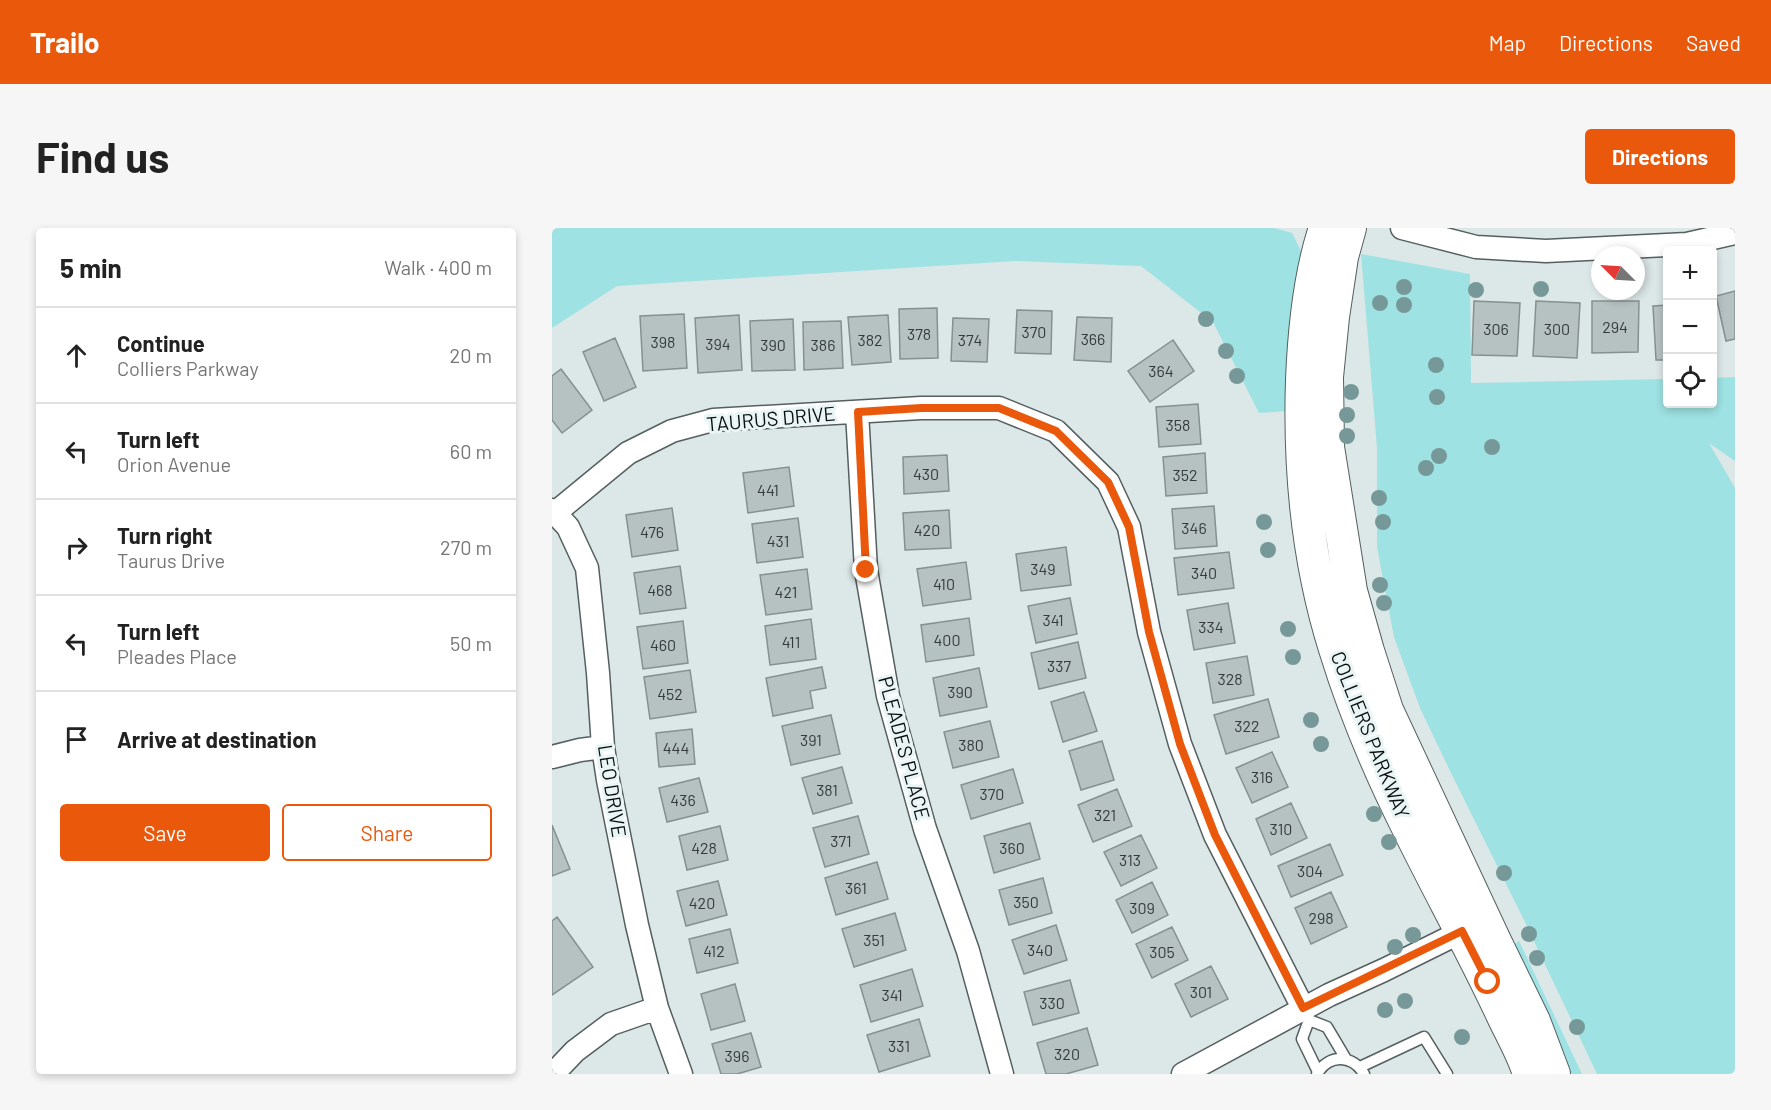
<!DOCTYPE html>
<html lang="en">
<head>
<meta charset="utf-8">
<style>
  body { margin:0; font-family:Barlow,sans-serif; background:#f6f6f6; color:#222 }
  .controls { position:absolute; right:18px; top:18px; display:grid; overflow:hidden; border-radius:6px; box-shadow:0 3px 9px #0003 }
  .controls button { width:54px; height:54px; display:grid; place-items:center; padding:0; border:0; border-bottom:2px solid #e0e0e0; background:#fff; color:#222; font:30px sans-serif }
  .compass { position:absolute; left:1039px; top:18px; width:54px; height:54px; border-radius:50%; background:#fff; box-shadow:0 3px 9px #0003; rotate:294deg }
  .stop { position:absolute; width:18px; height:18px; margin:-14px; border:4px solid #ea580c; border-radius:50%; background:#fff }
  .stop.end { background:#ea580c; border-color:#fff; box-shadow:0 2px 6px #0008 }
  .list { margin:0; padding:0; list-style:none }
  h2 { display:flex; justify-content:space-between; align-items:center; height:78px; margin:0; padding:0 24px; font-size:26px }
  h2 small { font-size:20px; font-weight:400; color:#767676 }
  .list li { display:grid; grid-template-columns:39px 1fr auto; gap:18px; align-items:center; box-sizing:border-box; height:96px; padding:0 24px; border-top:2px solid #e0e0e0 }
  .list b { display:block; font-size:22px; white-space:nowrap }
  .list p { margin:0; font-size:20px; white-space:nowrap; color:#767676 }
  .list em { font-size:20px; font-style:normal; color:#767676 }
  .actions { display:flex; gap:12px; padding:18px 24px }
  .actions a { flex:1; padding:14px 0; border:2px solid #ea580c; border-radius:6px; text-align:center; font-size:21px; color:#ea580c }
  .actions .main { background:#ea580c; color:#fff }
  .icon { flex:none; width:33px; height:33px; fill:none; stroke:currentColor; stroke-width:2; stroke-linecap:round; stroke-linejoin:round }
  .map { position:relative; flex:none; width:1183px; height:846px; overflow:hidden; border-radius:6px }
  header { display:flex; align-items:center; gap:36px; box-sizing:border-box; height:84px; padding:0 30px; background:#ea580c; color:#fff }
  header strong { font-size:28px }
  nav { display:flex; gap:33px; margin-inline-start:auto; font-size:21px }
  .intro { display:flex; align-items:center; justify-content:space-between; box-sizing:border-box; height:144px; padding:0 36px }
  h1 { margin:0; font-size:42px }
  .button { padding:15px 27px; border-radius:6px; background:#ea580c; color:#fff; font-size:21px; font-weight:700 }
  main { display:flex; gap:36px; padding:0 36px }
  aside { flex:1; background:#fff; border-radius:6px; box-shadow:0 3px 9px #0003 }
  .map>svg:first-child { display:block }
  .green { fill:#9ee2e3 }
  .building { fill:#b6c1c1; stroke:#869090; stroke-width:1.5 }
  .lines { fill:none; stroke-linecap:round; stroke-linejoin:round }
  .lane-casing { stroke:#555f5f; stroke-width:13 }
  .street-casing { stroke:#555f5f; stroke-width:25 }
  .secondary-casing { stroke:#555f5f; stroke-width:34 }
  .lane { stroke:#fff; stroke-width:10 }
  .street { stroke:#fff; stroke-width:22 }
  .secondary { stroke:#fff; stroke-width:32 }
  .tree { fill:#779898 }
  .route { stroke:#ea580c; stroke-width:8 }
  .labels { text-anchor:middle; stroke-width:6; stroke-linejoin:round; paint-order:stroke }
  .number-label { font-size:16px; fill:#353b3b }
  .street-label { font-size:20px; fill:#0a0e0e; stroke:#e9f4f4 }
</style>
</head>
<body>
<header>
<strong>Trailo</strong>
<nav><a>Map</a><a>Directions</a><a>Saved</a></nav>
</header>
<div class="intro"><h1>Find us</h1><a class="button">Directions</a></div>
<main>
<aside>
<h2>5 min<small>Walk · 400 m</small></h2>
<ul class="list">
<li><svg class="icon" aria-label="ahead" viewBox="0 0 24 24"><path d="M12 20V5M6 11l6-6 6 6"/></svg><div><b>Continue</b><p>Colliers Parkway</p></div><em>20 m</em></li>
<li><svg class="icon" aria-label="left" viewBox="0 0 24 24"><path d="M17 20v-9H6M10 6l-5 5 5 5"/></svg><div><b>Turn left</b><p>Orion Avenue</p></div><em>60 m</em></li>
<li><svg class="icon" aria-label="right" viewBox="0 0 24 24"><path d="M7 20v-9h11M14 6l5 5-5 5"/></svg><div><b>Turn right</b><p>Taurus Drive</p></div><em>270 m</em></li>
<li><svg class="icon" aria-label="left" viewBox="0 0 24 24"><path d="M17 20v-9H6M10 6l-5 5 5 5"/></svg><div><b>Turn left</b><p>Pleades Place</p></div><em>50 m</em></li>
<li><svg class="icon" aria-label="arrive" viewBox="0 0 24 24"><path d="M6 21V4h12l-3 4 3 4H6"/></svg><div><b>Arrive at destination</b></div></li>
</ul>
<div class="actions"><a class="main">Save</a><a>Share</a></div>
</aside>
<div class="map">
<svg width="1183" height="846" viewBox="0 0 1183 846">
  <rect width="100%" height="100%" fill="#dce7e7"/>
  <path class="green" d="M 0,0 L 722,0 L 740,5 L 751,27 L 737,183 L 707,185 L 661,94 L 589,38 L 463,33 L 65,58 L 0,100 Z
    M 809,26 L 918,46 L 919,155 L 1115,151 L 1116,176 L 1160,176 L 1161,150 L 1183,149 L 1183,233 L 1157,215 L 1183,260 L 1183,846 L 1045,846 L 972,692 L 899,545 L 868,480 L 842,409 L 825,319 L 825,220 Z
    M 967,713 L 1030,846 L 1019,846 L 1005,807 L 961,717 Z"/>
  <path class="building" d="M 1183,63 L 1183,111 L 1174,113 L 1164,68 Z
    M 922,73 L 968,75 L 965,128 L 920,127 Z
    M 984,73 L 1028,75 L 1025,130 L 981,128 Z
    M 1040,73 L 1087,73 L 1086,124 L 1040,125 Z
    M 1116,77 L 1116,132 L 1104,132 L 1101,78 Z
    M 385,80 L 386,130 L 348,131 L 347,81 Z
    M 465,82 L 500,83 L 499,126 L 463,125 Z
    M 132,86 L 135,140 L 91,143 L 88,88 Z
    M 187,87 L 190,142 L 146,145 L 143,90 Z
    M 336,87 L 339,134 L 300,137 L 296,89 Z
    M 525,89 L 560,90 L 559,134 L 522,132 Z
    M 401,90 L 437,91 L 435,134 L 399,133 Z
    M 241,91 L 243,142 L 200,143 L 198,93 Z
    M 289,93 L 291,140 L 252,142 L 251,94 Z
    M 63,110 L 84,159 L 52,173 L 31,124 Z
    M 621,112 L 642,143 L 598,174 L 576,143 Z
    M 9,141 L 40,182 L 10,205 L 0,192 L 0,148 Z
    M 646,176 L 649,216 L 607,219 L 604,179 Z
    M 653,225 L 655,265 L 614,268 L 611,229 Z
    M 395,227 L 397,263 L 352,266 L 351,229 Z
    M 237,239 L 242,278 L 196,285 L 191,245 Z
    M 662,278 L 665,318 L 623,321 L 620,281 Z
    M 120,280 L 126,322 L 80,329 L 74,287 Z
    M 397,282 L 399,320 L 353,322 L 351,285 Z
    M 246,290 L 251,329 L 205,335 L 200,296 Z
    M 514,319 L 519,357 L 469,363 L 464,326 Z
    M 677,324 L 682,360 L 626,367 L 622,330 Z
    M 414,334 L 419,371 L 371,378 L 365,341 Z
    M 128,338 L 134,380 L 88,386 L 82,345 Z
    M 255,341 L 260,381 L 214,387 L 208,347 Z
    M 518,370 L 525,406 L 484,415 L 476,378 Z
    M 676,375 L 683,415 L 642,422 L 635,382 Z
    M 417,390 L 422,427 L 374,434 L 369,397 Z
    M 259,391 L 264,431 L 218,437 L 213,398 Z
    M 131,393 L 136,435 L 91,441 L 85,399 Z
    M 526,414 L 534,450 L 487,461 L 479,425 Z
    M 695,428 L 702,467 L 661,475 L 654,435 Z
    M 270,439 L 274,460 L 258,463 L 261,480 L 221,488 L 214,450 Z
    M 427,440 L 435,479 L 388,488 L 381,450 Z
    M 138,442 L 144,484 L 98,491 L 92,449 Z
    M 532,464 L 545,503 L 511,514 L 499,474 Z
    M 716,471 L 727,509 L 674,526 L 662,487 Z
    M 279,487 L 288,526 L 239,537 L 230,498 Z
    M 438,493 L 447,529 L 401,540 L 392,504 Z
    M 140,501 L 143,536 L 107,539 L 104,505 Z
    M 550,513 L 562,552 L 529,562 L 517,523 Z
    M 720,524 L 736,559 L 700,575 L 684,540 Z
    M 290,539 L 300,575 L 261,586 L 250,550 Z
    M 461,541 L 471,575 L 419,591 L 409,557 Z
    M 147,550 L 156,584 L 115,594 L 107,560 Z
    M 565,561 L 580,598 L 541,614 L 526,577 Z
    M 739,575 L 755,610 L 719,627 L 704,591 Z
    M 306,588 L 317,626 L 273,639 L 261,600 Z
    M 478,595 L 488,631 L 442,645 L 432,608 Z
    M 0,597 L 18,641 L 0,648 Z
    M 168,598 L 176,632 L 135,642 L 127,608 Z
    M 589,607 L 605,640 L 569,658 L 552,624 Z
    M 778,616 L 791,647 L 739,669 L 726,638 Z
    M 325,634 L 336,671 L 284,687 L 273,650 Z
    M 491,650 L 500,685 L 457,697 L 447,662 Z
    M 166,653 L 175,687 L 134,698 L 125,663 Z
    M 600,654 L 616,687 L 580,705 L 564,672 Z
    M 779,664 L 795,699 L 759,716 L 743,680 Z
    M 343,685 L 354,722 L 302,739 L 290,701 Z
    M 5,689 L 41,739 L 0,767 L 0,693 Z
    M 504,697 L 515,732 L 472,746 L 460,712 Z
    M 620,699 L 636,732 L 600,750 L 584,716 Z
    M 178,701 L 186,735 L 145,745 L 137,711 Z
    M 659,738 L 676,771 L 639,789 L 623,756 Z
    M 360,741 L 371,778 L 319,794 L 308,757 Z
    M 518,752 L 527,785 L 481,797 L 472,764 Z
    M 183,756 L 193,793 L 159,802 L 149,766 Z
    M 367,791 L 378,828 L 327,844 L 315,807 Z
    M 535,800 L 546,837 L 514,846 L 494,846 L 485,815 Z
    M 199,805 L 209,839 L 185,846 L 169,846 L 160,816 Z"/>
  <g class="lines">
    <g class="lane-casing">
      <path id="lane" d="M 751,780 L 757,792 L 750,811 L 766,844
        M 757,792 L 775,799 L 794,831
        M 808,839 L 872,809 L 895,846
        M 765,846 C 777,825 801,827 812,846"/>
    </g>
    <g class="street-casing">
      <path id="street" d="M 850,0 L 924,19 L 994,23 L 1135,16 L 1183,5
        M 305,184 L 314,342 L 336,468 L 373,601 L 416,723 L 450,846
        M 0,282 L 16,299 L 35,340 L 46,445 L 51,519 L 56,552 L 85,697 L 105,780 L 129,846
        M 3,285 L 76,225 L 120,203 L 161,192 L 369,180 L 447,180 L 504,203 L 556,254 L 577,299 L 597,404 L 628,516 L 663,607 L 751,780
        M 0,529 L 28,522 L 51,519
        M 1,846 L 23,823 L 59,796 L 105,780
        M 631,846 L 777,767 L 832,742 L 921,698"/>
    </g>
    <g class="secondary-casing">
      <path id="secondary" d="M 773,0 C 757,48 752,101 750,152 C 747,242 756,335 783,421 C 802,483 828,544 857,602 C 887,663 920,722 949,784 C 958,804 971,825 977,846
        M 798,0 L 790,29 L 781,89 L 775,149 L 776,219 L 799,363 L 816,423 L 835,482 L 943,713 L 982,793 L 1002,846"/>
    </g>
    <use href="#lane" class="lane"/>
    <use href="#street" class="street"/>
    <use href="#secondary" class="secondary"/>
  </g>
  <g class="tree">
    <circle cx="852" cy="59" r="8"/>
    <circle cx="989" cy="61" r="8"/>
    <circle cx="924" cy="62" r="8"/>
    <circle cx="828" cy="75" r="8"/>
    <circle cx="852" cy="77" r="8"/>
    <circle cx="654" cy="91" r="8"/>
    <circle cx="674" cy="123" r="8"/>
    <circle cx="884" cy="137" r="8"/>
    <circle cx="685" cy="148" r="8"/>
    <circle cx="799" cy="164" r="8"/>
    <circle cx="885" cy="169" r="8"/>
    <circle cx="795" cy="187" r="8"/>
    <circle cx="795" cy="208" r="8"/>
    <circle cx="940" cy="219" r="8"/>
    <circle cx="887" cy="228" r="8"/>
    <circle cx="874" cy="240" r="8"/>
    <circle cx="827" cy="270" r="8"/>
    <circle cx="712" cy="294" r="8"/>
    <circle cx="831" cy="294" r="8"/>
    <circle cx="716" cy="322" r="8"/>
    <circle cx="828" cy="357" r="8"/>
    <circle cx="832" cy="375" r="8"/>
    <circle cx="736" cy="401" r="8"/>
    <circle cx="741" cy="429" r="8"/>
    <circle cx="759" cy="492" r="8"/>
    <circle cx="769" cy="516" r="8"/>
    <circle cx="822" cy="586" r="8"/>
    <circle cx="837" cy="614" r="8"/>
    <circle cx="952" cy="645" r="8"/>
    <circle cx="977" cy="706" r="8"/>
    <circle cx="861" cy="707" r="8"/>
    <circle cx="843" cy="719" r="8"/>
    <circle cx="985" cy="730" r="8"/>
    <circle cx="853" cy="773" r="8"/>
    <circle cx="833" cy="782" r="8"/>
    <circle cx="1025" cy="799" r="8"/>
    <circle cx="910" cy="809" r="8"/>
  </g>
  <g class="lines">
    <path class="route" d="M 314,342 L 306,184 L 369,180 L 447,180 L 504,203 L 556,254 L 577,299 L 597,404 L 628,516 L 663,607 L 751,780 L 910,703 L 936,754"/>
  </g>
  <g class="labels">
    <g class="number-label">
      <text x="1063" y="105">294</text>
      <text x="944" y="107">306</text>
      <text x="1005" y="107">300</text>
      <text x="482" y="110">370</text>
      <text x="367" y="112">378</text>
      <text x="541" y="117">366</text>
      <text x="318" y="118">382</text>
      <text x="418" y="118">374</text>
      <text x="111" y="120">398</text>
      <text x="166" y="122">394</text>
      <text x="221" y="123">390</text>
      <text x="271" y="123">386</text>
      <text x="609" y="149">364</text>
      <text x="626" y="203">358</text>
      <text x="374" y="252">430</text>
      <text x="633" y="253">352</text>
      <text x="216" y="268">441</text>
      <text x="642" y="306">346</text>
      <text x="375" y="308">420</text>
      <text x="100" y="310">476</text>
      <text x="226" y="319">431</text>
      <text x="491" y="347">349</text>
      <text x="652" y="351">340</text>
      <text x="392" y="362">410</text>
      <text x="108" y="368">468</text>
      <text x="234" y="370">421</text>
      <text x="501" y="398">341</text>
      <text x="659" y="405">334</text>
      <text x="395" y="418">400</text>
      <text x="239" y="420">411</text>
      <text x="111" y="423">460</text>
      <text x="507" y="444">337</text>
      <text x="678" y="457">328</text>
      <text x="408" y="470">390</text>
      <text x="118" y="472">452</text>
      <text x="695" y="504">322</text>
      <text x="259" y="518">391</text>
      <text x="419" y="523">380</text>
      <text x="124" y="526">444</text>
      <text x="710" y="555">316</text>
      <text x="275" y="568">381</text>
      <text x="440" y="572">370</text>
      <text x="131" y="578">436</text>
      <text x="553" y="593">321</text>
      <text x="729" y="607">310</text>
      <text x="289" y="619">371</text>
      <text x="152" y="626">428</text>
      <text x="460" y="626">360</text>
      <text x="578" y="638">313</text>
      <text x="758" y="649">304</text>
      <text x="304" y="666">361</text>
      <text x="474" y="680">350</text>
      <text x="150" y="681">420</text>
      <text x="590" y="686">309</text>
      <text x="769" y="696">298</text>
      <text x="322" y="718">351</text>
      <text x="488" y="728">340</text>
      <text x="162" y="729">412</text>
      <text x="610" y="730">305</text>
      <text x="649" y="770">301</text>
      <text x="340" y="773">341</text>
      <text x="500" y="781">330</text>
      <text x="347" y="824">331</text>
      <text x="515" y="832">320</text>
      <text x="185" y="834">396</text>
    </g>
    <g class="street-label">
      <text transform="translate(219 191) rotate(-5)" y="7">TAURUS DRIVE</text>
      <text transform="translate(818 507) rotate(68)" y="7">COLLIERS PARKWAY</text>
      <text transform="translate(352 520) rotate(75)" y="7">PLEADES PLACE</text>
      <text transform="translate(60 563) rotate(81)" y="7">LEO DRIVE</text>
    </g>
  </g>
</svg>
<div class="controls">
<button>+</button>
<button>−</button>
<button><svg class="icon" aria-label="locate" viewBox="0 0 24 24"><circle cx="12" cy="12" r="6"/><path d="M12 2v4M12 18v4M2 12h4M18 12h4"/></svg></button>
</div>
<svg class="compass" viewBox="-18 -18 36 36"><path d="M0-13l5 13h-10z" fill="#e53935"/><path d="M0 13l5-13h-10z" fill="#767676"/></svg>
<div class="stop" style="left:936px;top:754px"></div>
<div class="stop end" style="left:314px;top:342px"></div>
</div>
</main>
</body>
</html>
